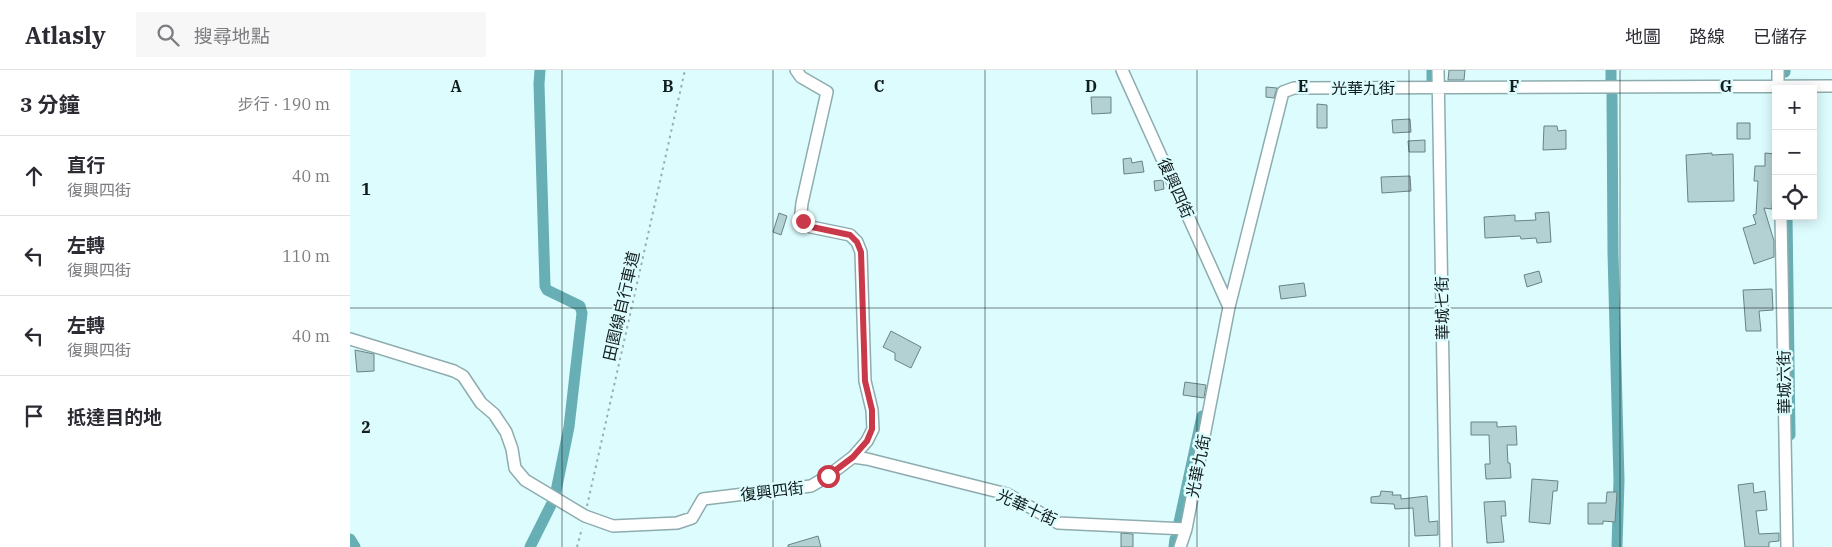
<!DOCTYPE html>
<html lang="zh-TW">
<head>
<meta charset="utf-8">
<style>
  body { margin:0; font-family:"IBM Plex Serif","Noto Sans TC",serif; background:#f7f7f7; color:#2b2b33 }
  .controls { position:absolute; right:15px; top:15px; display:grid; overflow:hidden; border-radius:0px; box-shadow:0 2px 12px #0003 }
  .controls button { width:45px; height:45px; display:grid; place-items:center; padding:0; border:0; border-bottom:1px solid #e1e1e2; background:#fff; color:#2b2b33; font:25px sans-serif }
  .stop { position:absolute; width:15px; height:15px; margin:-11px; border:4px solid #c93949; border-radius:50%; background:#fff }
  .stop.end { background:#c93949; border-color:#fff; box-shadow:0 1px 5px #0008 }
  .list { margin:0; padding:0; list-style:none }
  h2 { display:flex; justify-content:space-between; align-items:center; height:65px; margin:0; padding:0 20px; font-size:21px }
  h2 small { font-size:16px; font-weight:400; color:#7c7c81 }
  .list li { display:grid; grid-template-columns:32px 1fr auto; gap:15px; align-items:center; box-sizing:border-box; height:80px; padding:0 20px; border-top:1px solid #e1e1e2 }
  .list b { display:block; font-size:19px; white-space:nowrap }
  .list p { margin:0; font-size:16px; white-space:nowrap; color:#7c7c81 }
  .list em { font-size:16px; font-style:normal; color:#7c7c81 }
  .icon { flex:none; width:28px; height:28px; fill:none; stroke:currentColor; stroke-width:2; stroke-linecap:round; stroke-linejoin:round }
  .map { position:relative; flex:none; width:1482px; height:477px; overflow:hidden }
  header { display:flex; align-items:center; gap:30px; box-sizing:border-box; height:70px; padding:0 25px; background:#fff; border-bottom:1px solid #e1e1e2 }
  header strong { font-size:24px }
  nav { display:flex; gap:28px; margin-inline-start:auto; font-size:18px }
  .search { width:350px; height:45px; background:#f7f7f7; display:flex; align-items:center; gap:12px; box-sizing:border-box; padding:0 18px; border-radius:0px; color:#7c7c81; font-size:19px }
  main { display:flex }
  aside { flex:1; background:#fff }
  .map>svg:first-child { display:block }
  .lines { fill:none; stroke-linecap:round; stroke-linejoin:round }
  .canal { stroke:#67afb4; stroke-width:11 }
  .building { fill:#b3d1d2; stroke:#678385 }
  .minor-casing { stroke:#8eacae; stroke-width:14 }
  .path { stroke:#97afb1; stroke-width:2; stroke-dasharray:2.5 4; stroke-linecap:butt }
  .minor { stroke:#fff; stroke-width:11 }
  .route { stroke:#c93949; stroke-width:6 }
  .grid { fill:none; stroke:#121d1e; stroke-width:1; stroke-opacity:0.55 }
  .labels { text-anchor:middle; stroke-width:5; stroke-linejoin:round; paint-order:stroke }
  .street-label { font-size:16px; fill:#121d1e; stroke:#ddfcfe }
  .grid-label { font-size:16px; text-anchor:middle; font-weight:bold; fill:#121d1e; stroke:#ddfcfe; stroke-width:5; stroke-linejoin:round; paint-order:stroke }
</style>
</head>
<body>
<header>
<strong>Atlasly</strong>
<div class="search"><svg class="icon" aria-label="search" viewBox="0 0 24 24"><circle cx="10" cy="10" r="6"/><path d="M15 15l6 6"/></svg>搜尋地點</div>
<nav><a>地圖</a><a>路線</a><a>已儲存</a></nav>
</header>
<main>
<aside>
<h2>3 分鐘<small>步行 · 190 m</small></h2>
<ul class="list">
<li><svg class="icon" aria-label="ahead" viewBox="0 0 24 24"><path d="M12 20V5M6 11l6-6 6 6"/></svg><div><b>直行</b><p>復興四街</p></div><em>40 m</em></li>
<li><svg class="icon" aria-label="left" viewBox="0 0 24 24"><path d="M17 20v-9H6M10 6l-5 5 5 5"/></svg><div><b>左轉</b><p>復興四街</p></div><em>110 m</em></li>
<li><svg class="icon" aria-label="left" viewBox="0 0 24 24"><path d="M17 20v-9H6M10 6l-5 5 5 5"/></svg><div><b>左轉</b><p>復興四街</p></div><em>40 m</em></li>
<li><svg class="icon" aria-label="arrive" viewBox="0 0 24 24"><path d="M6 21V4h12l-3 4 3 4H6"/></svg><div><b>抵達目的地</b></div></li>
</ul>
</aside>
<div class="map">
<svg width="1482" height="477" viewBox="0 0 1482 477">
  <rect width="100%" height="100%" fill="#ddfcfe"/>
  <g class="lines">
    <path class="canal" d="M 190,0 L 189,14 L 195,216 L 197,220 L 230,236 L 232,243 L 219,357 L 205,426
      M 1082,0 L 1082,11
      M 1261,0 L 1261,12
      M 1435,0 L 1435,2
      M 1262,25 L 1263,183 L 1269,410 L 1267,477
      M 1437,146 L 1440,365
      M 828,457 L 852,346
      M 0,469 L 5,477
      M 180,477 L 201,435
      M 824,477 L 825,469"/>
  </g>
  <path class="building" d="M 1099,0 L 1115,0 L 1114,10 L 1098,10 Z
    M 916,17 L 927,18 L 924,28 L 916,27 Z
    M 741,27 L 761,27 L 761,43 L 742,44 Z
    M 967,34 L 977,35 L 977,58 L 967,58 Z
    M 1060,49 L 1061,62 L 1043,63 L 1042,50 Z
    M 1387,53 L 1400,53 L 1400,69 L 1387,69 Z
    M 1194,56 L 1207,56 L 1208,61 L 1216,60 L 1216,79 L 1193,80 Z
    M 1075,70 L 1075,82 L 1059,82 L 1058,71 Z
    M 1362,83 L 1362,85 L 1383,84 L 1384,131 L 1338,132 L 1336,85 Z
    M 1415,83 L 1425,84 L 1422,139 L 1414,138 L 1424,171 L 1424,187 L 1404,194 L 1393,158 L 1406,154 L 1403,145 L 1406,144 L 1408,111 L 1404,111 L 1405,96 L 1415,96 Z
    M 781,88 L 782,93 L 792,91 L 794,102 L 774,104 L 773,89 Z
    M 1060,106 L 1061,121 L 1032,123 L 1031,107 Z
    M 813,110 L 814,119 L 805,121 L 804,111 Z
    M 1199,142 L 1201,172 L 1187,173 L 1186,168 L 1171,169 L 1170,166 L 1135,168 L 1134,147 L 1165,145 L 1165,151 L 1186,150 L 1185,143 Z
    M 429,143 L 437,146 L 431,165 L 423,162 Z
    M 1189,201 L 1192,212 L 1177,217 L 1174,205 Z
    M 954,213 L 956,226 L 931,229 L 929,216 Z
    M 1422,219 L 1423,240 L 1409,241 L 1411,261 L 1396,261 L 1393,220 Z
    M 541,261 L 571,277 L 561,298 L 545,290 L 545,283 L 533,277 Z
    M 5,280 L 24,284 L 24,301 L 7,302 Z
    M 835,312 L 856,315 L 854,328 L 833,325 Z
    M 1121,352 L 1147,352 L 1147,357 L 1166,356 L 1167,375 L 1157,375 L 1158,393 L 1160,393 L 1161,408 L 1136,409 L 1135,394 L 1140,394 L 1139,365 L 1121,365 Z
    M 1182,409 L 1208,411 L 1207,421 L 1203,421 L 1200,454 L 1179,452 Z
    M 1403,413 L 1404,423 L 1415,421 L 1417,440 L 1406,441 L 1409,464 L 1429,463 L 1429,471 L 1419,472 L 1419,477 L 1395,477 L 1388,415 Z
    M 1031,421 L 1043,422 L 1042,425 L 1051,425 L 1051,429 L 1077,426 L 1079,452 L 1088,451 L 1088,465 L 1065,466 L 1063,438 L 1045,439 L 1044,434 L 1021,433 L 1021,427 L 1030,426 Z
    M 1257,422 L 1267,422 L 1265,452 L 1253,451 L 1253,454 L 1238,454 L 1238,433 L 1256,433 Z
    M 1155,431 L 1156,446 L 1151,446 L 1154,472 L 1137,473 L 1134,432 Z
    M 771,463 L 783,464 L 783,477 L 771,477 Z
    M 468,466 L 471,477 L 438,477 L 438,475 Z"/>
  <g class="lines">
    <g class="minor-casing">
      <path id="minor" d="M 772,0 L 879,237
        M 1088,0 L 1096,477
        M 1428,0 L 1428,19
        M 1431,146 L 1437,477
        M 0,269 L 104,301 L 113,306 L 131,333 L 144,344 L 156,362 L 162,379 L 165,398 L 175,410 L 235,446 L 263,456 L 327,453 L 342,448 L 353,429 L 461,416 L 478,406 L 503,387 L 517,371 L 523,359 L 522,340 L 515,311 L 511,182 L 507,172 L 500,165 L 461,157 L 453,151 L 451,143 L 452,133 L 477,22 L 451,7 L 446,0
        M 503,387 L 517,389 L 657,424 L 708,453 L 836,459 L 830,477
        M 836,459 L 879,237 L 933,22 L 944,18 L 1482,16"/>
    </g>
    <path class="path" d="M 237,436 L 335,0
      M 227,477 L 232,458"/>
    <use href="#minor" class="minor"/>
  </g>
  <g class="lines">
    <path class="route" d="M 453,151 L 462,157 L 500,165 L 507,172 L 511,182 L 515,311 L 522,340 L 522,359 L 517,371 L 503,387 L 478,406"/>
  </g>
  <path class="grid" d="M 212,0 L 212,477M 423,0 L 423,477M 635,0 L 635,477M 847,0 L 847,477M 1059,0 L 1059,477M 1270,0 L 1270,477M 0,238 L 1482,238"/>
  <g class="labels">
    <g class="street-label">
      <text x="1013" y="24">光華九街</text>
      <text transform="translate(826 118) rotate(66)" y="6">復興四街</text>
      <text transform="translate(271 236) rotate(-77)" y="6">田園線自行車道</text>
      <text transform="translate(1092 238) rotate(-91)" y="6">華城七街</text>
      <text transform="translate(1434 312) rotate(-91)" y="6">華城六街</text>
      <text transform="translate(848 396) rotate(-79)" y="6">光華九街</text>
      <text transform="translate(422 421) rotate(-7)" y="6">復興四街</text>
      <text transform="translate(677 437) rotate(25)" y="6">光華十街</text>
    </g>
  </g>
  <g class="grid-label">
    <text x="106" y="22">A</text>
    <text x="318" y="22">B</text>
    <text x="529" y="22">C</text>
    <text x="741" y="22">D</text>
    <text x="953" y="22">E</text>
    <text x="1164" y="22">F</text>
    <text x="1376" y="22">G</text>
    <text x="16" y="125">1</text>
    <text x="16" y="363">2</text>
  </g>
</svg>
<div class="controls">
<button>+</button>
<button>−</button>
<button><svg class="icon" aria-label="locate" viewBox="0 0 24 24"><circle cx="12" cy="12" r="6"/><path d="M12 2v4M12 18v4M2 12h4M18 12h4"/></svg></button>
</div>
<div class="stop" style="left:478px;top:406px"></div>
<div class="stop end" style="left:453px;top:151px"></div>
</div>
</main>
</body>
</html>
